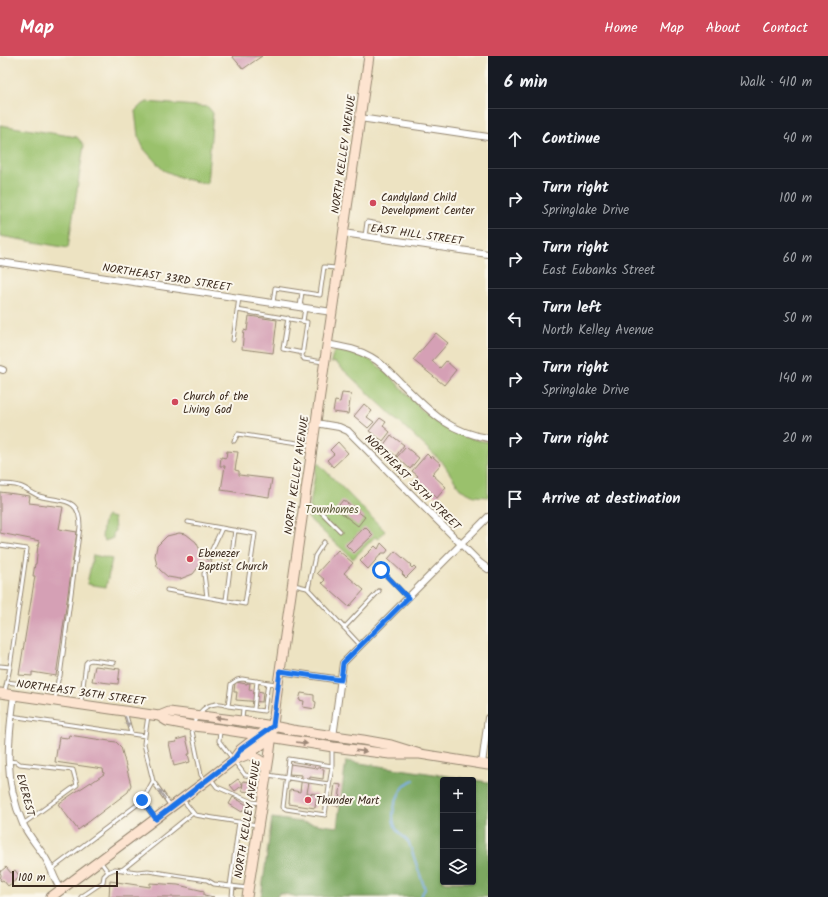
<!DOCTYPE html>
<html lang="en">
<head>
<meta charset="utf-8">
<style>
  body { margin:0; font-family:Kalam,sans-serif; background:#242831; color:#f1f3f6 }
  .controls { position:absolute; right:12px; bottom:12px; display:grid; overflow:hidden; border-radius:4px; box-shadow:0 1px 3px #0004 }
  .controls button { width:36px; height:36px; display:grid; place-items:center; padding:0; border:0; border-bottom:1px solid #363941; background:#171b24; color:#f1f3f6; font:20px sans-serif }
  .scale { position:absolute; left:12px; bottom:10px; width:106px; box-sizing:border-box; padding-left:4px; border:2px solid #3b2a1e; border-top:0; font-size:11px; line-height:14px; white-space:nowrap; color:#3b2a1e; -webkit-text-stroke:3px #fbf7ec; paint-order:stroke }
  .stop { position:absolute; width:12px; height:12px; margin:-9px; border:3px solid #1a73e8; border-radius:50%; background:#fff }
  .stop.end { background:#1a73e8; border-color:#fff; box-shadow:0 1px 4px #0008 }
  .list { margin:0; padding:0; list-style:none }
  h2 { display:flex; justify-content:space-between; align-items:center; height:52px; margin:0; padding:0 16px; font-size:17px }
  h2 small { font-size:13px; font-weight:400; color:#9ea1a6 }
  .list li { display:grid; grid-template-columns:26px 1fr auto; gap:12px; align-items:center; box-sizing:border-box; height:60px; padding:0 16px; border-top:1px solid #363941 }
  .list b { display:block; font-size:15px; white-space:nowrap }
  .list p { margin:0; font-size:13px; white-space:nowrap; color:#9ea1a6 }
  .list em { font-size:13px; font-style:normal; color:#9ea1a6 }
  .icon { flex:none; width:22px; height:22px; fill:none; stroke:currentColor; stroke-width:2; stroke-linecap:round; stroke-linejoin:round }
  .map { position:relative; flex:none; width:488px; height:841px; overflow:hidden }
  header { display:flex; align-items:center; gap:24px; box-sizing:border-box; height:56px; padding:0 20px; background:#d1495b; color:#fff }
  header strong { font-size:19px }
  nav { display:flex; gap:22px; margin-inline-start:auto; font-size:14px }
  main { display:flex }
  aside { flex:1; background:#171b24 }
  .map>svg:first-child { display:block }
  .green { fill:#9ac16c; stroke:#6a7645 }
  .forest { fill:#7ba760; stroke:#5b683f; fill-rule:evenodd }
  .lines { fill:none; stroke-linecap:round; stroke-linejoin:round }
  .stream { stroke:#75a9e2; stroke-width:2 }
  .building { fill:#d5a0b5 }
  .lane-casing { stroke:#948670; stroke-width:5 }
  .street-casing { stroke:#948670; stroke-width:8 }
  .secondary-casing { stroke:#948670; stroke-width:11 }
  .lane { stroke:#fff; stroke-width:3 }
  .street { stroke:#fff; stroke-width:6 }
  .secondary { stroke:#fde4d0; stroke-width:9 }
  .oneway { fill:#9c8777 }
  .oneway2 { fill:#a79f9a }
  .route { stroke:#1a73e8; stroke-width:5 }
  .poi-dot { fill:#d1495b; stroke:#fbf7ec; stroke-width:1.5 }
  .labels { text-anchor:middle; stroke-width:4; stroke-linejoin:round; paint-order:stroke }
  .street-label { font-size:11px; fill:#3b2a1e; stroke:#fbf7ec }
  .poi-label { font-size:11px; fill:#3b2a1e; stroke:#fbf7ec; text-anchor:start }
  .park-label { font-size:11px; fill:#585735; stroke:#fbf7ec }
</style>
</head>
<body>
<header>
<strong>Map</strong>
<nav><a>Home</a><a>Map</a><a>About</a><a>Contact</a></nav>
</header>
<main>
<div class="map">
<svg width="488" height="841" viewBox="0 0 488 841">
  <rect width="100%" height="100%" fill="#fbf7ec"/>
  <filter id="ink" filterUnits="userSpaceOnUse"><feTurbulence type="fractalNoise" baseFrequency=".025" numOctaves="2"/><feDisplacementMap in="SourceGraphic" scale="8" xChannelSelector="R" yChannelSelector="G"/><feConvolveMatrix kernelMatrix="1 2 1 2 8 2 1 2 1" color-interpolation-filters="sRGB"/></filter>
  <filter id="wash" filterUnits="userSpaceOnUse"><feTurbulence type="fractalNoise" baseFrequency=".012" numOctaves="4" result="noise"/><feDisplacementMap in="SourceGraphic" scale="16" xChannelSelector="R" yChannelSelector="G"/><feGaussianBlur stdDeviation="0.9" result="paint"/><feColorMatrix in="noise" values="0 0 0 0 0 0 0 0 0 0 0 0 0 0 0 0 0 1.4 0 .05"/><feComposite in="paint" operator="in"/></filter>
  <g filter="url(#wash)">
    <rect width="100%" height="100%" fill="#ede3c2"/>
    <path class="green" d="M 147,46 L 208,51 L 213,57 L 207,128 L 184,123 L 163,114 L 144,93 L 138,80 L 135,55 L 140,50 Z
      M 0,69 L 77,81 L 84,89 L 68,192 L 0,180 Z
      M 342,293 C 352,296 363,299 373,306 C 398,323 416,354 442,370 C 456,379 472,383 488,386 L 488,441 L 474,440 L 460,433 L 443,407 L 335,306 L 331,307 C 332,299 333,294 342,293 Z
      M 317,406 L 385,475 L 378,483 L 375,481 L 353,503 L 308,462 Z
      M 107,460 L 114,462 L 115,475 L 113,476 L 113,482 L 105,485 L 102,482 C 103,475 102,465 107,460 Z
      M 93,499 L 112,503 L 106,531 L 87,528 Z"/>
    <path class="forest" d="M 346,705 L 488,726 L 488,841 L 299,841 L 279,837 L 277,841 L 261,841 L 272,762 L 337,771 ZM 443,724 L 473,724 L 473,826 L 443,826 Z"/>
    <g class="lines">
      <path class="stream" d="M 414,724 C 399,728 389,756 395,770 C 397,777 405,781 409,787 L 425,833 L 420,841"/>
    </g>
    <g id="blocks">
      <path class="building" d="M 232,0 L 262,0 L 243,13 Z
        M 249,260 L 277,264 L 273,297 L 242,293 L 244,274 L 247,275 Z
        M 436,277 L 448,287 L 432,305 L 440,312 L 446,305 L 456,314 L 444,329 L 413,304 Z
        M 342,337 L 351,338 L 348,358 L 333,356 L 335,345 L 340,346 Z
        M 364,348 L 372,355 L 367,361 L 374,366 L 368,372 L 354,360 Z
        M 380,362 L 386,366 L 383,370 L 390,376 L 383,385 L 369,375 Z
        M 391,379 L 404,389 L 396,400 L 383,390 Z
        M 338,386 L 348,397 L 333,411 L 327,404 L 334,398 L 330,394 Z
        M 406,391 L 419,402 L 410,413 L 397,401 Z
        M 227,395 L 238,396 L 235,414 L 239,415 L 239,419 L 272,423 L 269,441 L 221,434 L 225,410 L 220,410 L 221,401 L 226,402 Z
        M 427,398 L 431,402 L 432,400 L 441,408 L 432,418 L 446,431 L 437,442 L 423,429 L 419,433 L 412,426 L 418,420 L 412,415 Z
        M 0,436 L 30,440 L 29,447 L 63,451 L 59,473 L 77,476 L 56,620 L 32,616 L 32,620 L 19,619 L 35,520 L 33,520 L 35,508 L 36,508 L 38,489 L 39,489 L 40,485 L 0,477 Z
        M 343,444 L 365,461 L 358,470 L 336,453 Z
        M 365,471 L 373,479 L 354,497 L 346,489 Z
        M 179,477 L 186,478 L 196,486 L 200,494 L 201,500 L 212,503 L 210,512 L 200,509 L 193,518 L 180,523 L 168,521 L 160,514 L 157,510 L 155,500 L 157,490 L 167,480 Z
        M 381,487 L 388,494 L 386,497 L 382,497 L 368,513 L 360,505 L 375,490 L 378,493 Z
        M 338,494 L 353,507 L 344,517 L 364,534 L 349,551 L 322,527 L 325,524 L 317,517 Z
        M 395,495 L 411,509 L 410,510 L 412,512 L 414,510 L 416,512 L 406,522 L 402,518 L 403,517 L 388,503 Z
        M 95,610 L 120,613 L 118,628 L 92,625 Z
        M 235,626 L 247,628 L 247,627 L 250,627 L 249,634 L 263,636 L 262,646 L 236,644 L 237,636 L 234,636 Z
        M 301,637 L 314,639 L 314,645 L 316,646 L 315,653 L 303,651 L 304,645 L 299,644 Z
        M 69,679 L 116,686 L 121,691 L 131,729 L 128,736 L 78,774 L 58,748 L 74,737 L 91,726 L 91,727 L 104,718 L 103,713 L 55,706 L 59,681 L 68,682 Z
        M 186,681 L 190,698 L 188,698 L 190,706 L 174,710 L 169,687 L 177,686 L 176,684 Z
        M 290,708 L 324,713 L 323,723 L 310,721 L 307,737 L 317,738 L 315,752 L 289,748 L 290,734 L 300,736 L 302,719 L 289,718 Z
        M 238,723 L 243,729 L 235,735 L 230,729 Z
        M 243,725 L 251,726 L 250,736 L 242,735 Z
        M 335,728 L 341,729 L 338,750 L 332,749 Z
        M 233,741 L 247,749 L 242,756 L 229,748 Z
        M 6,811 L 11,817 L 15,814 L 20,821 L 8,830 L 3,824 L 1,825 L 0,824 L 1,819 L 0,816 Z
        M 110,825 L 150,831 L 150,827 L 178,829 L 204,835 L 204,839 L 214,841 L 109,841 Z"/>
    </g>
  </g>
  <g filter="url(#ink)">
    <use href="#blocks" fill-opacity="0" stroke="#948670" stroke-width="1"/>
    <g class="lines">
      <g class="lane-casing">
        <path id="lane" d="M 365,180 L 367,166 L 379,168 L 380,172 L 380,182
          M 273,247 L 275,232 L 320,239 L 324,211 L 336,212
          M 300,251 L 302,236
          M 237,254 L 307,266 L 302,300 L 304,303 L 323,306
          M 288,262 L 283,293 L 303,297
          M 303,265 L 305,252
          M 233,284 L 239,242
          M 234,385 L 238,378 L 311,389
          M 0,428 C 6,428 13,428 19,430 C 26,432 32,437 39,440 C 61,447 80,439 80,471 L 60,620 L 58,624 L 55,643
          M 306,449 L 318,453 L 340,475
          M 0,489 L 27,493 L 10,611 L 5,635
          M 208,502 L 222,472
          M 206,511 L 204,518 L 207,541
          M 381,514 L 408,542
          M 294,529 L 307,532 L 310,535 L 361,590
          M 308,533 L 315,500 L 324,486
          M 167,534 L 245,548 L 255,478 L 188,466
          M 226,544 L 235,474
          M 344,572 L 379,535
          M 0,610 L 10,611
          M 7,626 L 57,633
          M 268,627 L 264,655 L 228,650 L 231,628 L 237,624 L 242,623 L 276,628
          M 81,646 L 86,607 L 88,605 L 91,604 L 114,607
          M 254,653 L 257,625
          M 125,656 L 131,677
          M 11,660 L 145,680 L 144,688 L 153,725 L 142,745 L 52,813
          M 242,664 L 243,652
          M 220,675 L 219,685 L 245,719 L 265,722
          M 145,680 L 148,660
          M 8,705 L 17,706 L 20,708 L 73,714 L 77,729 L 23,768
          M 332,710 L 289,703 L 283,751 L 286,753 L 325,759 L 332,710 L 332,693
          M 268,719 L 329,728
          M 211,723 L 217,731 L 252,746 L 261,747
          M 205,724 L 201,719 L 192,675 C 194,662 202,649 216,648 C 219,647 225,649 228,650
          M 153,725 L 170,749
          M 183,744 L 195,759 L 257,769
          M 142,745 L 154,761
          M 100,805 L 108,816 L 115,813 L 137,816 L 148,815 L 207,824 L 214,828 L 247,832
          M 122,814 L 193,757
          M 230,830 L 239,766
          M 81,841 L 103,826 L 104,820 L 108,816
          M 232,841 L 233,830"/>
      </g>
      <g class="street-casing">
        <path id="street" d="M 360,62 L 488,81
          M 343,177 L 488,198
          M 0,206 L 332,256
          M 327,288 C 343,291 357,293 371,301 C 382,307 390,316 399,325 C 428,353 445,375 488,382
          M 0,313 L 3,314
          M 316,367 L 339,371 L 348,375 L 480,507 L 488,513
          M 280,615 L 341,624
          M 14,639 C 8,686 3,722 23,768 C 29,781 39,791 46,803 C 52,813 54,824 61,833
          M 333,681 L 343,607 L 488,461
          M 482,708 L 488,662"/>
      </g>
      <g class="secondary-casing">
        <path id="secondary" d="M 0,637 L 159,660 L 169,656 L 241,665 L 273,670 L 292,674 L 363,684 L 391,689 L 420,698
          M 159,660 L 167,665 L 193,670 L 220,673 L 333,691 L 390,698 L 420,698 L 488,709
          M 249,698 L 261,705 L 267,715
          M 234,704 L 249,698 L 272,681
          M 51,841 L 210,722 L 233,704 L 241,693 L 262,677
          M 247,841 L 269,702 L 278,628 L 369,0"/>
      </g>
      <use href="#lane" class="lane"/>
      <use href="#street" class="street"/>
      <use href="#secondary" class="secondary"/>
    </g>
    <defs><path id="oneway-solid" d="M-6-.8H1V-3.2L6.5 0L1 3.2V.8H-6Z"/></defs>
    <g class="oneway">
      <use href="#oneway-solid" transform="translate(221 662) rotate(-173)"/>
      <use href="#oneway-solid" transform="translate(302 687) rotate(9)"/>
      <use href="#oneway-solid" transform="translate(361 695) rotate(6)"/>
    </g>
    <g class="oneway2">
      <use href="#oneway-solid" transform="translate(127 666) rotate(74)"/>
      <use href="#oneway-solid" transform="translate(162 738) rotate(-125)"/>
    </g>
  </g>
  <g class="lines" filter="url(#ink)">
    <path class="route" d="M 142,744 L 156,763 L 233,704 L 241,693 L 273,670 L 280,615 L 341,624 L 343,607 L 408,542 L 381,514"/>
  </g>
  <g class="poi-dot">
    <circle cx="373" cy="147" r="4"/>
    <circle cx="175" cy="346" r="4"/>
    <circle cx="190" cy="503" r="4"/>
    <circle cx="308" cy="744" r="4"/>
  </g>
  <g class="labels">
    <g class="street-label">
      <text transform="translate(343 98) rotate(-82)" y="4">NORTH KELLEY AVENUE</text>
      <text transform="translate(417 178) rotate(8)" y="4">EAST HILL STREET</text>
      <text transform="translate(167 221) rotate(9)" y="4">NORTHEAST 33RD STREET</text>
      <text transform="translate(296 419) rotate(-82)" y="4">NORTH KELLEY AVENUE</text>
      <text transform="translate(413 426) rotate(45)" y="4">NORTHEAST 35TH STREET</text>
      <text transform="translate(81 636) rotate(8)" y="4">NORTHEAST 36TH STREET</text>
      <text transform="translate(26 739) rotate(75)" y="4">EVEREST</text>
      <text transform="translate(247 763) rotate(-81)" y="4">NORTH KELLEY AVENUE</text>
    </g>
    <g class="poi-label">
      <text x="381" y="145">Candyland Child<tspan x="381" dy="13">Development Center</tspan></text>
      <text x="183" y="344">Church of the<tspan x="183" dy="13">Living God</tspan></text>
      <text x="198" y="501">Ebenezer<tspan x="198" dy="13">Baptist Church</tspan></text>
      <text x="316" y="748">Thunder Mart</text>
    </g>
    <g class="park-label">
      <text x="332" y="457">Townhomes</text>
    </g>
  </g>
</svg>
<div class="controls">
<button>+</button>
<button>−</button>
<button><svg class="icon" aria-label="layers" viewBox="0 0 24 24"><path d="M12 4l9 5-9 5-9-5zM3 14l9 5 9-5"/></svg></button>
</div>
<div class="scale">100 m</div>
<div class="stop" style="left:381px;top:514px"></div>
<div class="stop end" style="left:142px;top:744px"></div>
</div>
<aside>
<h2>6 min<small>Walk · 410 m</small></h2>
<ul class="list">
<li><svg class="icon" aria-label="ahead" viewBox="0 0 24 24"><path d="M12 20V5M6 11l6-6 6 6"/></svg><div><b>Continue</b></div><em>40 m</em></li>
<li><svg class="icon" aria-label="right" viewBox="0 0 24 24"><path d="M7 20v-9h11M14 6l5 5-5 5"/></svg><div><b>Turn right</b><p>Springlake Drive</p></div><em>100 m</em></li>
<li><svg class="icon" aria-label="right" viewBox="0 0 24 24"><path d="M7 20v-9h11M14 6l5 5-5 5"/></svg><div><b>Turn right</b><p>East Eubanks Street</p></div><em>60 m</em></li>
<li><svg class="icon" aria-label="left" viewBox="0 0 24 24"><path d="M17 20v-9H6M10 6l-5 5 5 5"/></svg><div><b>Turn left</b><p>North Kelley Avenue</p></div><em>50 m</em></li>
<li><svg class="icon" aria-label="right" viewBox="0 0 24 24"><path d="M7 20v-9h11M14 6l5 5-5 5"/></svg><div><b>Turn right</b><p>Springlake Drive</p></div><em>140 m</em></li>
<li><svg class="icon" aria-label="right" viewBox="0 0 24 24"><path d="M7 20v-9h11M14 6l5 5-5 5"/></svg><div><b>Turn right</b></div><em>20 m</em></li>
<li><svg class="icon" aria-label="arrive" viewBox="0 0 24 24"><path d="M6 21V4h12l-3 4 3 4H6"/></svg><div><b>Arrive at destination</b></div></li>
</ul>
</aside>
</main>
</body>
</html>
